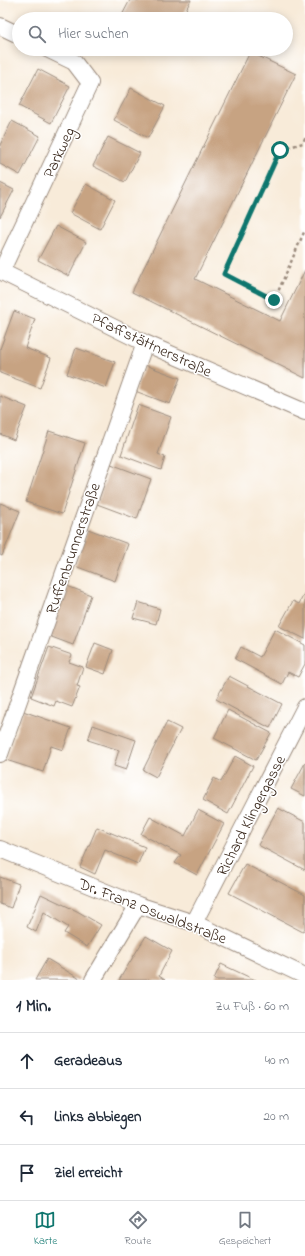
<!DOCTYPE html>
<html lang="de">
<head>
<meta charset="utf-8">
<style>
  body { margin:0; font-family:"Indie Flower",sans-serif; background:#f2f2f3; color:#1f2937 }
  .stop { position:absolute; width:12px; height:12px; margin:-9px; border:3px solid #0f766e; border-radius:50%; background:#fff }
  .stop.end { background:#0f766e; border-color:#fff; box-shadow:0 1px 4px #0008 }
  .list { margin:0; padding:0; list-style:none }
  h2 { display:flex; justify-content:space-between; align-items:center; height:52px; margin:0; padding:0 16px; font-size:17px }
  h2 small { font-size:13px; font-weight:400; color:#747a83 }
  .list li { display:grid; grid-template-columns:26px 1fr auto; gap:12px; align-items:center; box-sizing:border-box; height:56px; padding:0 16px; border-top:1px solid #e0e1e3 }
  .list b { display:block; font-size:15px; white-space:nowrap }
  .list em { font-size:13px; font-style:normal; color:#747a83 }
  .icon { flex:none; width:22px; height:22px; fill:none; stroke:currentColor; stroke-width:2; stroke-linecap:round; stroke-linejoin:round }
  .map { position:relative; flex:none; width:305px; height:980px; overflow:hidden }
  .search { position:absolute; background:#fff; box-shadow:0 2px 10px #0003; left:12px; right:12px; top:12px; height:44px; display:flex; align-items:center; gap:10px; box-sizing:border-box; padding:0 14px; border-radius:22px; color:#747a83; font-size:15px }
  .sheet { height:220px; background:#fff }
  nav { display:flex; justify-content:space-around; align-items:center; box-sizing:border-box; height:56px; border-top:1px solid #e0e1e3; background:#fff; font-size:11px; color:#747a83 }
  nav a { display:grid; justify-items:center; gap:2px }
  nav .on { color:#0f766e }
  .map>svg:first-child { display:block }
  .building { fill:#c7a382 }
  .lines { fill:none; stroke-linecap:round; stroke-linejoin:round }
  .street-casing { stroke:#9a8a7c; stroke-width:18 }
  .path { stroke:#9a8a7c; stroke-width:2.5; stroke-dasharray:3 3; stroke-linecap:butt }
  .street { stroke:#fff; stroke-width:16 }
  .route { stroke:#0f766e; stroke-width:5 }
  .labels { text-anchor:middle; stroke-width:3; stroke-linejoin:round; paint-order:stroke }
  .street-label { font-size:16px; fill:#3b2a1e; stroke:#fff }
</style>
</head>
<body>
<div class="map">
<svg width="305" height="980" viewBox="0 0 305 980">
  <rect width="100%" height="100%" fill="#fff"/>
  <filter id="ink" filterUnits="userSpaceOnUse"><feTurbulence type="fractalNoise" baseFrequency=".025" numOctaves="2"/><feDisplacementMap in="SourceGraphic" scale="8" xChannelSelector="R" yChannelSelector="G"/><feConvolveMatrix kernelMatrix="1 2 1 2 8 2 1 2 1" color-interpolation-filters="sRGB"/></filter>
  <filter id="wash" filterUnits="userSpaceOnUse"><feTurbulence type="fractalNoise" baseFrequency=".012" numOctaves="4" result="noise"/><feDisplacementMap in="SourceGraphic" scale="16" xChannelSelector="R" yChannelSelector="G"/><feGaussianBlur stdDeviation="0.9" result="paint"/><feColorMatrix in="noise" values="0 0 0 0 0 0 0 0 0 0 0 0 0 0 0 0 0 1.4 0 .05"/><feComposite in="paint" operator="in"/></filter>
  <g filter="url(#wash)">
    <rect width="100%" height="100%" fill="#f8ebd9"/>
    <g id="blocks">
      <path class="building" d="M 130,0 L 191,0 L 181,19 L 120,19 Z
        M 156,49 L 166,49 L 164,53 Z
        M 250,52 L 296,74 L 195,279 L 280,321 L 305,270 L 305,378 L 132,292 Z
        M 38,69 L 70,86 L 51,123 L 19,106 Z
        M 131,88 L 165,106 L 148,138 L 114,120 Z
        M 12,121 L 40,136 L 20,175 L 0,164 L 0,145 Z
        M 108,137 L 140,153 L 125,182 L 93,166 Z
        M 0,183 L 14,190 L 0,217 Z
        M 86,184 L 115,200 L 100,229 L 70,213 Z
        M 56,226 L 86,242 L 69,276 L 38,260 Z
        M 14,311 L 35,319 L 25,348 L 51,358 L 40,388 L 0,373 L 0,349 Z
        M 76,348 L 115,362 L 106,388 L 67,374 Z
        M 145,365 L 180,378 L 170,404 L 135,391 Z
        M 0,396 L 27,407 L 14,440 L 0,434 Z
        M 138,405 L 171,417 L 158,454 L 165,457 L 161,470 L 121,455 Z
        M 49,431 L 85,443 L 62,514 L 26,502 Z
        M 111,464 L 151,479 L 137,519 L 97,504 Z
        M 0,503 L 20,511 L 2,556 L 0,555 Z
        M 88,529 L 128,544 L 115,581 L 75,566 Z
        M 67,586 L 91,595 L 73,645 L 49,636 Z
        M 305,592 L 305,639 L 279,626 L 293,601 L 299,604 Z
        M 138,602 L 160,609 L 156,624 L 133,618 Z
        M 275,629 L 305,645 L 305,664 L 298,677 L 288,672 L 282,684 L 235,659 L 241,647 L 260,657 Z
        M 95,643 L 113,650 L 105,674 L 86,667 Z
        M 49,647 L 72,655 L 69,662 L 83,667 L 77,686 L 80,687 L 72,707 L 56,701 L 54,706 L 31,697 Z
        M 229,676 L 282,704 L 270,728 L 216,699 Z
        M 228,710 L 271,733 L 256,760 L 214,738 Z
        M 23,711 L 71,728 L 63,750 L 51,746 L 43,772 L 6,760 Z
        M 167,722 L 181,729 L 156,777 L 143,770 Z
        M 93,725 L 136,740 L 126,770 L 114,766 L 119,750 L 88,740 Z
        M 235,756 L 253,766 L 228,814 L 203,800 L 214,778 L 221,782 Z
        M 305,763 L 305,796 L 291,789 Z
        M 278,808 L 305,822 L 305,870 L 258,845 Z
        M 198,810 L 224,824 L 197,875 L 175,863 L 181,855 L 141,834 L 150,817 L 185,836 Z
        M 97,827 L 145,847 L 138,864 L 105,850 L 95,874 L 80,867 Z
        M 245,864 L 305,895 L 305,928 L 303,932 L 229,893 Z
        M 0,877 L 19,884 L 11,908 L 0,904 Z
        M 41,894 L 77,911 L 101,925 L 87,947 L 64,933 L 68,927 L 44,912 L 36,932 L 27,927 Z
        M 146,936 L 172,951 L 159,976 L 165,980 L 119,980 Z
        M 47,959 L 80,979 L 79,980 L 35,980 Z
        M 221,964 L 253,979 L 256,980 L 215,980 L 214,979 Z"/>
    </g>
  </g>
  <g filter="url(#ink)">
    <use href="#blocks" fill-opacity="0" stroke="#9a8a7c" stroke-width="1"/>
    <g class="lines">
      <g class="street-casing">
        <path id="street" d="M 0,26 L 19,35
          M 0,271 L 145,343 L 305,412
          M 1,272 L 90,83 L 74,62 L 47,49
          M 0,754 L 145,343
          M 0,849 L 138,905 L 194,923 L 305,976
          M 194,923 L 305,707
          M 93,980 L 138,905"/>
      </g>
      <path class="path" d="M 305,138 L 303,143 L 280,150 L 224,274 L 274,301 L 305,230"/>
      <use href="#street" class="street"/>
    </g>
  </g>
  <g class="lines" filter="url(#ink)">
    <path class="route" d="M 274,300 L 224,274 L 280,150"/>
  </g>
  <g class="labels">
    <g class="street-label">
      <text transform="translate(58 152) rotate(-65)" y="6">Parkweg</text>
      <text transform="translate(152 344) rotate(25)" y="6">Pfaffstättnerstraße</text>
      <text transform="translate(72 548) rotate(-71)" y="6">Ruffenbrunnerstraße</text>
      <text transform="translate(250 815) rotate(-63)" y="6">Richard Klingergasse</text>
      <text transform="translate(153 910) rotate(21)" y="6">Dr. Franz Oswaldstraße</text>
    </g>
  </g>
</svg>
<div class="stop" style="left:280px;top:150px"></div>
<div class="stop end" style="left:274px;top:300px"></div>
<div class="search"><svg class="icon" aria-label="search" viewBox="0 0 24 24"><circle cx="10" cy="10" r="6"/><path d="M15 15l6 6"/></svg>Hier suchen</div>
</div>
<section class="sheet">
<h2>1 Min.<small>Zu Fuß · 60 m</small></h2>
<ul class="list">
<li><svg class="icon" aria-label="ahead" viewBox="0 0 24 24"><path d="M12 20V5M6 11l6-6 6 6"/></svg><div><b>Geradeaus</b></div><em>40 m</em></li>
<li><svg class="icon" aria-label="left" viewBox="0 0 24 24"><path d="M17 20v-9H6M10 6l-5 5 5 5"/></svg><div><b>Links abbiegen</b></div><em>20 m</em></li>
<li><svg class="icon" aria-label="arrive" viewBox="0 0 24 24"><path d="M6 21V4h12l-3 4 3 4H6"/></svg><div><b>Ziel erreicht</b></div></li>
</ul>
</section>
<nav>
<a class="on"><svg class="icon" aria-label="map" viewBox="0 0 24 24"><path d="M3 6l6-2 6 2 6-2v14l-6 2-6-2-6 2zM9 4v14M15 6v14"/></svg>Karte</a>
<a><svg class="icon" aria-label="directions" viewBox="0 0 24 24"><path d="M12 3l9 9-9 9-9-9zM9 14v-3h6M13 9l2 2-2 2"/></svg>Route</a>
<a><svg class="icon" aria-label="saved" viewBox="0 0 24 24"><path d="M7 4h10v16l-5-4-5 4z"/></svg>Gespeichert</a>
</nav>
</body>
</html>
